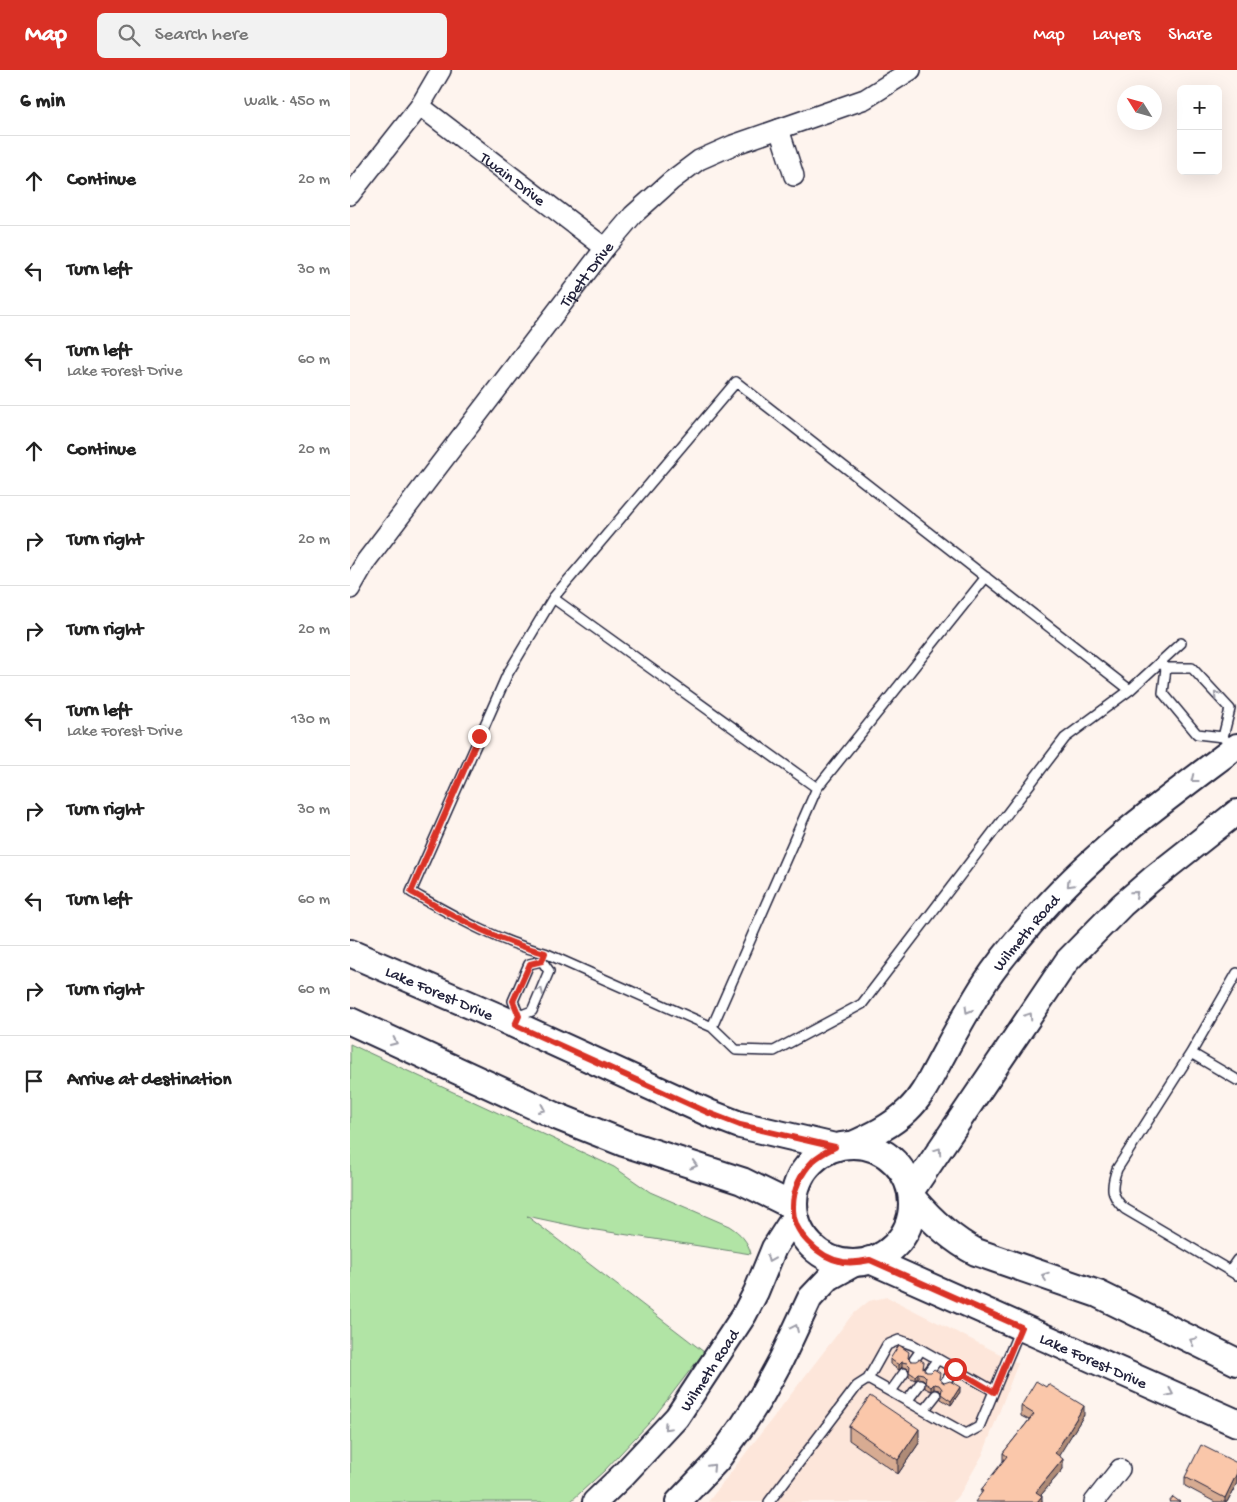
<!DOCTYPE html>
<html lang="en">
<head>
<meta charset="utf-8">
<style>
  body { margin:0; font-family:"Gochi Hand",sans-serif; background:#f2f2f2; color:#222 }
  .controls { position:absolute; right:15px; top:15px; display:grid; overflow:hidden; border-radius:8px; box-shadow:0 5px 20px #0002 }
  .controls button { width:45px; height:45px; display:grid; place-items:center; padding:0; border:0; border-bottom:1px solid #e0e0e0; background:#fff; color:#222; font:25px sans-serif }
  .compass { position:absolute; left:767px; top:15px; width:45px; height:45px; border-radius:50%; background:#fff; box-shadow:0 5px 20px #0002; rotate:307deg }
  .stop { position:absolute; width:15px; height:15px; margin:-11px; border:4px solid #d93025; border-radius:50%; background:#fff }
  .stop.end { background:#d93025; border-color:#fff; box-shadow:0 1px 5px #0008 }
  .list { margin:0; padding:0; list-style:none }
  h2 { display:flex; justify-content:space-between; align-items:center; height:65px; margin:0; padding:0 20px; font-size:21px }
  h2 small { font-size:16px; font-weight:400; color:#767676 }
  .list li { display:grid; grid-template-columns:32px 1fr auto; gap:15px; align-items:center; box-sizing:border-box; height:90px; padding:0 20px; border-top:1px solid #e0e0e0 }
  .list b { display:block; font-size:19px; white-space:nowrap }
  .list p { margin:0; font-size:16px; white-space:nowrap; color:#767676 }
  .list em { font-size:16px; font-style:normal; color:#767676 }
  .icon { flex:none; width:28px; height:28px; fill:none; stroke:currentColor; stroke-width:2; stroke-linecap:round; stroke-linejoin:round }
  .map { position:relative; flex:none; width:887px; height:1432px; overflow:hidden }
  header { display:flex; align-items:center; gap:30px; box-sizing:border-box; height:70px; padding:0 25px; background:#d93025; color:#fff }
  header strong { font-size:24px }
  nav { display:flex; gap:28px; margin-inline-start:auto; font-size:18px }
  .search { width:350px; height:45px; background:#f2f2f2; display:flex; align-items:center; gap:12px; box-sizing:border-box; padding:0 18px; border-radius:8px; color:#767676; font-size:19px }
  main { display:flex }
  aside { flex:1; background:#fff }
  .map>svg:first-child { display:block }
  .built { fill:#fde6da }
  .green { fill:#b1e4a5; stroke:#6a8370 }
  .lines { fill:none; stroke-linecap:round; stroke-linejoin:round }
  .service-casing { stroke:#22223b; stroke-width:12 }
  .minor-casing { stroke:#22223b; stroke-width:22 }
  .tertiary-casing { stroke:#22223b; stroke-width:28 }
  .secondary-casing { stroke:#22223b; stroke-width:30 }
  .service { stroke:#fff; stroke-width:9 }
  .minor { stroke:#fff; stroke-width:19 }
  .tertiary { stroke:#fff; stroke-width:24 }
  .secondary { stroke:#fff; stroke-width:26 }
  .wall { fill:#d7ab92; stroke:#22223b }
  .shaded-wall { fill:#af8b77; stroke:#22223b }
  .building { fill:#fac7aa; stroke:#22223b }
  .oneway { stroke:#9c9ca7 }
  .route { stroke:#d93025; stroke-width:6 }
  .labels { text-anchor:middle; stroke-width:4; stroke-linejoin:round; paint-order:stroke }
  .street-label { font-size:16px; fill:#22223b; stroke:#fff }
</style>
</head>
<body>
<header>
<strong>Map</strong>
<div class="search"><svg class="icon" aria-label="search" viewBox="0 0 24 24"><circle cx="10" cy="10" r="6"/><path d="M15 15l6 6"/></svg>Search here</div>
<nav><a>Map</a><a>Layers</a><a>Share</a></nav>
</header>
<main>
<aside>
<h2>6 min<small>Walk · 450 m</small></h2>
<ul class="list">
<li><svg class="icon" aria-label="ahead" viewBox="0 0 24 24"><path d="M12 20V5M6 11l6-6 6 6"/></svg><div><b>Continue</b></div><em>20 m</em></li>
<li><svg class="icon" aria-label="left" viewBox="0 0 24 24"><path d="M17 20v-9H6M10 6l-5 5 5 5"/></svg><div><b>Turn left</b></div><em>30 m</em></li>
<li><svg class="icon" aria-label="left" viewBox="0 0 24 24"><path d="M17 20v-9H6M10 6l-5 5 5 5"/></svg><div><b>Turn left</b><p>Lake Forest Drive</p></div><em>60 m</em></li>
<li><svg class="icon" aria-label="ahead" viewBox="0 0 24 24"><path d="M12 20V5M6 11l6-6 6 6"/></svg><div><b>Continue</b></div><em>20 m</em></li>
<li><svg class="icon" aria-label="right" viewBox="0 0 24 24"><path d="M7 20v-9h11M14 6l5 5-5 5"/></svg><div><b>Turn right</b></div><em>20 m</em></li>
<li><svg class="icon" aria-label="right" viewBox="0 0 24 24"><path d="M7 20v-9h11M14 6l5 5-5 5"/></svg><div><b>Turn right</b></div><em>20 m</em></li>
<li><svg class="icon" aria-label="left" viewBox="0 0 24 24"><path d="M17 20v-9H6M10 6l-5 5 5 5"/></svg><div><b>Turn left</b><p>Lake Forest Drive</p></div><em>130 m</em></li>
<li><svg class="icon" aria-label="right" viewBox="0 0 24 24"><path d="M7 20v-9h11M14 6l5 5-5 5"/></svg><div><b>Turn right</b></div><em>30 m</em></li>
<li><svg class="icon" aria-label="left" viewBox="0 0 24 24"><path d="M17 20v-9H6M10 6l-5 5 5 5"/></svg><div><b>Turn left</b></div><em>60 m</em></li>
<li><svg class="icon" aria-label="right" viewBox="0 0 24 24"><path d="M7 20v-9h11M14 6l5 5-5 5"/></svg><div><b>Turn right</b></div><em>60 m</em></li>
<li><svg class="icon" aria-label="arrive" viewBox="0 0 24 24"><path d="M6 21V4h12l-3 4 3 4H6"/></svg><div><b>Arrive at destination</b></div></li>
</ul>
</aside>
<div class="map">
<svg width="887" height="1432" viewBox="0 0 887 1432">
  <rect width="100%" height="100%" fill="#fef4ee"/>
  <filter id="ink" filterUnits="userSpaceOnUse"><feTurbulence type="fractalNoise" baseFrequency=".02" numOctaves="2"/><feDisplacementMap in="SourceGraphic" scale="10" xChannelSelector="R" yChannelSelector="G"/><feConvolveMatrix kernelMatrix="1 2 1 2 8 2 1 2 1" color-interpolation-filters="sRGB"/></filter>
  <g filter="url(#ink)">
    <path class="built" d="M 537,1227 L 668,1293 L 633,1384 L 611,1422 L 603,1432 L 358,1432 L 502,1245 L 519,1231 Z"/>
    <path class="green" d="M 0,974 L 264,1097 L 300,1122 L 379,1156 C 390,1163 398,1171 401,1184 L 233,1158 L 177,1146 L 354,1282 L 301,1351 L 254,1401 L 220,1432 L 0,1432 Z"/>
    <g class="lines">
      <g class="service-casing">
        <path id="service" d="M 203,528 L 467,718
          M 814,596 L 816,598 L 842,598 L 880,639 L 873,667
          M 816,598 L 813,623 L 847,664 L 873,667 L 882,679
          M 780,620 L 386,312 L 203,528 L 157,605 L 61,822 C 104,846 146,871 195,883 L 362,957 L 386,980 L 424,981 L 512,934 L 715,668 L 780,620 L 831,573
          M 887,903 L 841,983 L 767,1099 C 761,1116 760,1126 775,1139 L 887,1205
          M 169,946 L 182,941 L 199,901 L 192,891
          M 166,952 L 169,946 L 163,931 L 179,894 L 192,891
          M 362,957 L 467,718 L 636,507
          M 841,983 L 887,1010
          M 880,1200 L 887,1190
          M 564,1290 L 571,1280
          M 579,1301 L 588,1289
          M 518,1309 L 537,1275 L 549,1270 L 563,1275 L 644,1321
          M 595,1312 L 605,1299
          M 541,1321 L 554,1303
          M 557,1331 L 570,1314
          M 574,1340 L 586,1325
          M 419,1432 L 507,1316 L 518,1309 L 616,1364 L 629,1357 L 670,1259"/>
      </g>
      <g class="minor-casing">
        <g id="minor">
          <path id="s1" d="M 70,36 L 255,178"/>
          <path d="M 429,59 L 444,106"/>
          <path d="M 0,125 L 70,36 L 91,0"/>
          <path id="s2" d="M 0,519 L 16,491 L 255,178 L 283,145 L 321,111 L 349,90 L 383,75 L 515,29 L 561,0"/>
          <path d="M 744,1432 L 770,1399"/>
        </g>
      </g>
      <g class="tertiary-casing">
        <g id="tertiary">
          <path id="s3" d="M 500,1075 C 520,1066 542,1056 558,1040 C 573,1026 581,1007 591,989 C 602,968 614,947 626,927 C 642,899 665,873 686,848 C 743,781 817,729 887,676"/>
          <path d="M 561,1122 L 717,891 L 772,835 L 802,809 L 887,742"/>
          <path id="s4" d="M 245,1432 L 273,1405 L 327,1347 L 394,1245 L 406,1222 L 424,1178 L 444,1147"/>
          <path d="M 328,1432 L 367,1391 L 393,1355 L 412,1325 L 431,1290 L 460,1228 L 479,1208 L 506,1193"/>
        </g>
      </g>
      <g class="secondary-casing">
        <g id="secondary">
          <path id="s5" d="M 0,883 L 148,947 L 359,1043 L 390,1055 L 485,1077"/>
          <path d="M 0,951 L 206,1046 L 274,1073 L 392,1111 L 443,1136"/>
          <circle cx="503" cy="1134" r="59"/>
          <path d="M 563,1129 C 581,1150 601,1169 626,1182 L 748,1224 L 887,1292"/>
          <path id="s6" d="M 520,1190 L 887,1353"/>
        </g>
      </g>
      <use href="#service" class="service"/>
      <use href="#minor" class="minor"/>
      <use href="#tertiary" class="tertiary"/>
      <use href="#secondary" class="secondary"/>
    </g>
    <path class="wall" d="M 559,1288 L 561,1291 L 574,1297 L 574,1299 L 576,1302 L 590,1310 L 594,1313 L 610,1322 L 601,1335 L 591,1329 L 591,1322 L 589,1320 L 584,1319 L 581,1321 L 575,1318 L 575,1311 L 573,1309 L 568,1308 L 565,1310 L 559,1307 L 559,1300 L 557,1298 L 552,1297 L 549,1300 L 540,1294 L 540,1289 Z
      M 671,1336 L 734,1345 L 708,1386 L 713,1399 L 691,1425 L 692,1432 L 631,1423 L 631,1420 L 653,1392 L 653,1383 L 679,1350 L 671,1346 Z
      M 499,1356 L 569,1373 L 548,1404 L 499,1370 Z
      M 887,1393 L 887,1413 L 877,1432 L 865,1432 L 835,1416 L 835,1407 Z"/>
    <path class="shaded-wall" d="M 552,1292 L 552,1297 L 549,1300 L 549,1295 Z
      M 568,1303 L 568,1308 L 565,1310 L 565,1306 Z
      M 584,1314 L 584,1319 L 581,1321 L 581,1317 Z
      M 610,1317 L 610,1322 L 601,1335 L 601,1331 Z
      M 734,1336 L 734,1345 L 705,1392 L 705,1383 Z
      M 569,1359 L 569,1373 L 548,1404 L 548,1390 Z
      M 713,1389 L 713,1399 L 686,1431 L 686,1422 Z
      M 887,1403 L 887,1413 L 877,1432 L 875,1432 L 875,1428 Z
      M 692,1426 L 692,1432 L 687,1432 Z"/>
    <path class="building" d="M 549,1275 L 559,1282 L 558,1288 L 561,1291 L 566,1291 L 569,1289 L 574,1292 L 573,1298 L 576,1302 L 581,1302 L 584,1299 L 590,1303 L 589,1309 L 594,1313 L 600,1311 L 610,1317 L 601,1331 L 591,1324 L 592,1319 L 589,1315 L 584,1314 L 581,1317 L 575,1313 L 576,1307 L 573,1304 L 568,1303 L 565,1306 L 559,1302 L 560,1296 L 557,1293 L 552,1292 L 549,1295 L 540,1289 Z
      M 686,1311 L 696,1317 L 698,1314 L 734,1336 L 705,1383 L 713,1389 L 686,1422 L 692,1426 L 687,1432 L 625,1432 L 633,1421 L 631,1420 L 657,1386 L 653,1383 L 684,1344 L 671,1336 Z
      M 520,1326 L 569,1359 L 548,1390 L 499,1356 Z
      M 851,1375 L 887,1393 L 887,1403 L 875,1428 L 835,1407 Z
      M 823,1427 L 830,1432 L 819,1432 Z"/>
    <defs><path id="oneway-chevron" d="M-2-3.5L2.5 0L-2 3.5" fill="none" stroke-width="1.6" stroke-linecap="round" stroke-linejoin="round" transform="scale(1.25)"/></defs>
    <g class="oneway">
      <use href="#oneway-chevron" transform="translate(867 625) rotate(-132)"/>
      <use href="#oneway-chevron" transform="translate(844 709) rotate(142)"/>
      <use href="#oneway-chevron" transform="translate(720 814) rotate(135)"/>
      <use href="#oneway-chevron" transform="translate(785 824) rotate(-41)"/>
      <use href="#oneway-chevron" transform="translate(190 921) rotate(-66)"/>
      <use href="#oneway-chevron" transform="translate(618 940) rotate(120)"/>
      <use href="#oneway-chevron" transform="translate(679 946) rotate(-56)"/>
      <use href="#oneway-chevron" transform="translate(44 972) rotate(25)"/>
      <use href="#oneway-chevron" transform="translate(192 1039) rotate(24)"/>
      <use href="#oneway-chevron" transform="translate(588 1081) rotate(-56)"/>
      <use href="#oneway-chevron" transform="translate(344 1095) rotate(17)"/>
      <use href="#oneway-chevron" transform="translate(420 1189) rotate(113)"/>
      <use href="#oneway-chevron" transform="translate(695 1206) rotate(-161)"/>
      <use href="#oneway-chevron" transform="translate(445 1258) rotate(-65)"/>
      <use href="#oneway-chevron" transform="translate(843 1271) rotate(-154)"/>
      <use href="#oneway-chevron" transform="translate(820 1323) rotate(24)"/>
      <use href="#oneway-chevron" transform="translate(317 1357) rotate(133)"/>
      <use href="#oneway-chevron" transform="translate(362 1397) rotate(-47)"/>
    </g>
  </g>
  <g class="lines" filter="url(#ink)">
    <path class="route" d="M 129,666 L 61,822 C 104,846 146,871 195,883 L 192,891 L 180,894 L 163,931 L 169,946 L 165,955 L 359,1043 L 390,1055 L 485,1077 C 477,1081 469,1085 463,1091 C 451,1103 443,1120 443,1136 C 441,1162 469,1188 493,1192 C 502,1193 511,1192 520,1190 L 671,1257 L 644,1322 L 605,1299"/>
  </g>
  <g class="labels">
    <g class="street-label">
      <text dy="6" stroke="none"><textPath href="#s1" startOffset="118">Twain Drive</textPath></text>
      <text dy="6" stroke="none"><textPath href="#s2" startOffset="394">Tipett Drive</textPath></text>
      <text dy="6" stroke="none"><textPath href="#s3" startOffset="282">Wilmeth Road</textPath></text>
      <text dy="6" stroke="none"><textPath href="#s5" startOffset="98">Lake Forest Drive</textPath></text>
      <text dy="6" stroke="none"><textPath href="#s6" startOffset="245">Lake Forest Drive</textPath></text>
      <text dy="6" stroke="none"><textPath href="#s4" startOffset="175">Wilmeth Road</textPath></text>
    </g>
  </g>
</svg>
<div class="controls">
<button>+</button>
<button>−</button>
</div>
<svg class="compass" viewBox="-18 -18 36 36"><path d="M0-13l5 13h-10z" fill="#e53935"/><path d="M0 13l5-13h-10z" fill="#767676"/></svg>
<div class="stop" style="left:605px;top:1299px"></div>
<div class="stop end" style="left:129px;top:666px"></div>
</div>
</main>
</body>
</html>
